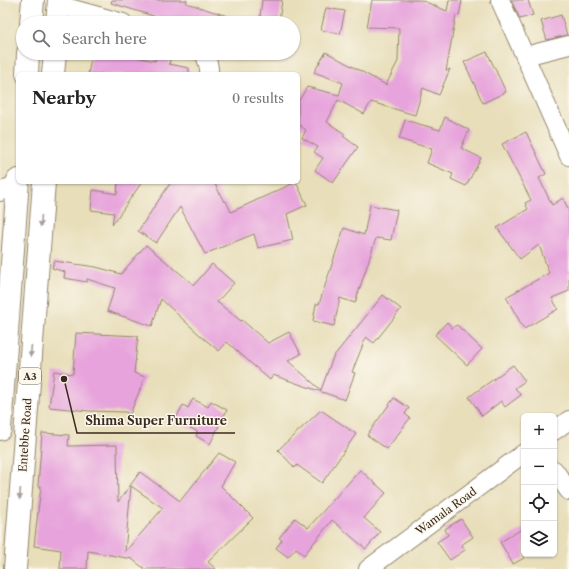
<!DOCTYPE html>
<html lang="en">
<head>
<meta charset="utf-8">
<style>
  body { margin:0; font-family:"Libre Caslon Text",serif; background:#f6f6f6; color:#222 }
  .controls { position:absolute; right:12px; bottom:12px; display:grid; overflow:hidden; border-radius:6px; box-shadow:0 1px 3px #0004 }
  .controls button { width:36px; height:36px; display:grid; place-items:center; padding:0; border:0; border-bottom:1px solid #e0e0e0; background:#fff; color:#222; font:20px sans-serif }
  .list { margin:0; padding:0; list-style:none }
  h2 { display:flex; justify-content:space-between; align-items:center; height:52px; margin:0; padding:0 16px; font-size:17px }
  h2 small { font-size:13px; font-weight:400; color:#767676 }
  .icon { flex:none; width:22px; height:22px; fill:none; stroke:currentColor; stroke-width:2; stroke-linecap:round; stroke-linejoin:round }
  .map { position:relative; flex:none; width:569px; height:569px; overflow:hidden }
  .search { position:absolute; background:#fff; box-shadow:0 1px 3px #0004; left:16px; top:16px; width:284px; height:44px; display:flex; align-items:center; gap:10px; box-sizing:border-box; padding:0 14px; border-radius:22px; color:#767676; font-size:15px }
  .panel { position:absolute; background:#fff; box-shadow:0 1px 3px #0004; left:16px; top:72px; width:284px; height:112px; border-radius:6px }
  .map>svg:first-child { display:block }
  .building { fill:#e7a4dc; fill-rule:evenodd }
  .lines { fill:none; stroke-linecap:round; stroke-linejoin:round }
  .minor-casing { stroke:#92846c; stroke-width:20 }
  .major-casing { stroke:#92846c; stroke-width:24 }
  .minor { stroke:#fff; stroke-width:18 }
  .major { stroke:#fff; stroke-width:22 }
  .oneway { fill:#a79f9a }
  .labels { text-anchor:middle; stroke-width:3; stroke-linejoin:round; paint-order:stroke }
  .shield { fill:#fbf7ec; stroke:#75685c; stroke-width:1 }
  .shield-label { font-size:10px; font-weight:bold; fill:#3b2a1e }
  .street-label { font-size:11px; fill:#3b2a1e; stroke:#fbf7ec }
  .leader { fill:none; stroke:#3b2a1e; stroke-width:1.5 }
  .callout-dot { fill:#3b2a1e; stroke:#fbf7ec; stroke-width:1.5 }
  .callout-label { font-size:12px; text-anchor:middle; font-weight:bold; fill:#3b2a1e; stroke:#fbf7ec; stroke-width:3; stroke-linejoin:round; paint-order:stroke }
</style>
</head>
<body>
<div class="map">
<svg width="569" height="569" viewBox="0 0 569 569">
  <rect width="100%" height="100%" fill="#fbf7ec"/>
  <filter id="ink" filterUnits="userSpaceOnUse"><feTurbulence type="fractalNoise" baseFrequency=".025" numOctaves="2"/><feDisplacementMap in="SourceGraphic" scale="8" xChannelSelector="R" yChannelSelector="G"/><feConvolveMatrix kernelMatrix="1 2 1 2 8 2 1 2 1" color-interpolation-filters="sRGB"/></filter>
  <filter id="wash" filterUnits="userSpaceOnUse"><feTurbulence type="fractalNoise" baseFrequency=".012" numOctaves="4" result="noise"/><feDisplacementMap in="SourceGraphic" scale="16" xChannelSelector="R" yChannelSelector="G"/><feGaussianBlur stdDeviation="0.9" result="paint"/><feColorMatrix in="noise" values="0 0 0 0 0 0 0 0 0 0 0 0 0 0 0 0 0 1.4 0 .05"/><feComposite in="paint" operator="in"/></filter>
  <g filter="url(#wash)">
    <rect width="100%" height="100%" fill="#e8deba"/>
    <g id="blocks">
      <path class="building" d="M 112,0 L 187,0 L 186,3 L 240,20 L 240,23 L 176,23 L 111,3 Z
        M 262,0 L 282,0 L 279,21 L 260,17 Z
        M 372,0 L 421,0 L 447,11 L 449,0 L 462,0 L 459,16 L 456,15 L 446,71 L 450,69 L 439,95 L 423,88 L 415,115 L 371,102 L 364,114 L 338,100 L 327,122 L 345,134 L 343,136 L 358,147 L 333,183 L 315,170 L 323,158 L 314,152 L 318,147 L 302,138 L 306,130 L 298,124 L 298,102 L 307,87 L 339,95 L 343,83 L 314,72 L 326,52 L 386,85 L 398,61 L 399,28 L 367,27 Z
        M 511,0 L 528,0 L 533,15 L 520,19 Z
        M 326,8 L 345,11 L 340,34 L 321,30 Z
        M 561,15 L 567,35 L 547,40 L 541,21 Z
        M 487,52 L 506,92 L 483,103 L 464,62 Z
        M 92,53 L 117,53 L 155,61 L 157,53 L 172,53 L 169,64 L 189,68 L 189,74 L 88,74 Z
        M 445,117 L 469,130 L 461,148 L 481,158 L 466,186 L 451,179 L 453,174 L 427,163 L 432,149 L 399,139 L 405,120 L 440,130 Z
        M 526,132 L 546,174 L 539,178 L 552,205 L 563,198 L 569,211 L 569,291 L 552,298 L 558,309 L 524,329 L 506,297 L 549,273 L 539,245 L 520,259 L 497,228 L 528,209 L 525,203 L 531,200 L 502,144 Z
        M 118,182 L 142,182 L 112,225 L 114,213 L 91,210 L 93,190 L 117,194 Z
        M 171,182 L 214,182 L 224,202 L 226,201 L 231,212 L 296,182 L 307,205 L 287,214 L 293,240 L 258,248 L 254,234 L 205,254 L 180,207 L 156,243 L 138,231 Z
        M 370,205 L 397,210 L 391,240 L 376,238 L 355,303 L 340,298 L 334,326 L 313,321 L 316,304 L 319,304 L 344,228 L 364,235 Z
        M 146,245 L 194,285 L 212,264 L 234,283 L 217,302 L 241,321 L 242,320 L 268,343 L 289,332 L 301,354 L 288,361 L 321,390 L 333,357 L 383,295 L 401,309 L 374,343 L 366,337 L 352,372 L 355,373 L 345,400 L 273,375 L 270,380 L 227,342 L 219,351 L 202,337 L 161,299 L 152,326 L 107,311 L 115,288 L 87,279 L 87,282 L 64,278 L 65,272 L 52,268 L 54,261 L 96,267 L 121,274 Z
        M 447,322 L 452,328 L 457,325 L 482,349 L 467,365 L 435,335 Z
        M 76,333 L 138,336 L 134,373 L 145,377 L 130,414 L 125,412 L 89,411 L 49,407 L 54,371 L 73,374 Z
        M 513,365 L 525,381 L 515,388 L 521,395 L 505,407 L 501,401 L 482,416 L 469,397 Z
        M 394,398 L 409,408 L 405,414 L 410,418 L 387,449 L 367,435 Z
        M 193,399 L 208,407 L 211,401 L 227,410 L 210,444 L 196,436 L 198,432 L 175,420 L 183,405 L 188,408 Z
        M 321,410 L 356,434 L 322,483 L 297,465 L 295,468 L 278,450 Z
        M 42,433 L 69,435 L 68,446 L 117,445 L 118,502 L 140,472 L 180,501 L 219,453 L 235,462 L 221,486 L 253,518 L 208,562 L 216,569 L 145,569 L 132,559 L 88,551 L 87,569 L 60,569 L 61,550 L 34,546 L 41,486 L 38,486 ZM 131,486 L 163,508 L 125,552 Z
        M 360,470 L 386,493 L 364,518 L 380,532 L 366,549 L 332,520 L 304,555 L 296,548 L 288,557 L 276,548 L 282,540 L 279,538 L 295,518 L 308,528 Z
        M 461,519 L 473,537 L 461,545 L 465,550 L 450,560 L 437,542 L 448,535 L 445,529 Z
        M 524,528 L 524,558 L 513,564 L 500,542 Z"/>
    </g>
  </g>
  <g filter="url(#ink)">
    <use href="#blocks" fill-opacity="0" stroke="#92846c" stroke-width="1"/>
    <g class="lines">
      <g class="minor-casing">
        <path id="minor" d="M 500,0 L 569,156
          M 58,5 L 123,23
          M 204,53 C 207,60 210,67 209,74
          M 525,56 L 569,45
          M 0,192 L 18,183
          M 554,431 L 569,420
          M 554,470 L 569,491
          M 368,569 L 524,453"/>
      </g>
      <g class="major-casing">
        <path id="major" d="M 31,23 L 33,0
          M 57,23 L 59,0
          M 27,74 L 28,53
          M 53,74 L 55,53
          M 0,429 L 18,180
          M 15,569 L 44,182"/>
      </g>
      <use href="#minor" class="minor"/>
      <use href="#major" class="major"/>
    </g>
    <defs><path id="oneway-solid" d="M-6-.8H1V-3.2L6.5 0L1 3.2V.8H-6Z"/></defs>
    <g class="oneway">
      <use href="#oneway-solid" transform="translate(41 221) rotate(94)"/>
      <use href="#oneway-solid" transform="translate(31 351) rotate(94)"/>
      <use href="#oneway-solid" transform="translate(20 494) rotate(94)"/>
    </g>
  </g>
  <g class="labels">
    <rect class="shield" x="19" y="368" width="22" height="16" rx="3"/>
    <g class="shield-label">
      <text x="30" y="380">A3</text>
    </g>
    <g class="street-label">
      <text transform="translate(25 435) rotate(-86)" y="4">Entebbe Road</text>
      <text transform="translate(446 511) rotate(-36)" y="4">Wamala Road</text>
    </g>
  </g>
  <path class="leader" d="M64 379L77 433H235"/>
  <circle class="callout-dot" cx="64" cy="379" r="4"/>
  <g class="callout-label">
    <text x="156" y="425">Shima Super Furniture</text>
  </g>
</svg>
<div class="controls">
<button>+</button>
<button>−</button>
<button><svg class="icon" aria-label="locate" viewBox="0 0 24 24"><circle cx="12" cy="12" r="6"/><path d="M12 2v4M12 18v4M2 12h4M18 12h4"/></svg></button>
<button><svg class="icon" aria-label="layers" viewBox="0 0 24 24"><path d="M12 4l9 5-9 5-9-5zM3 14l9 5 9-5"/></svg></button>
</div>
<div class="search"><svg class="icon" aria-label="search" viewBox="0 0 24 24"><circle cx="10" cy="10" r="6"/><path d="M15 15l6 6"/></svg>Search here</div>
<section class="panel">
<h2>Nearby<small>0 results</small></h2>
<ul class="list">
</ul>
</section>
</div>
</body>
</html>
